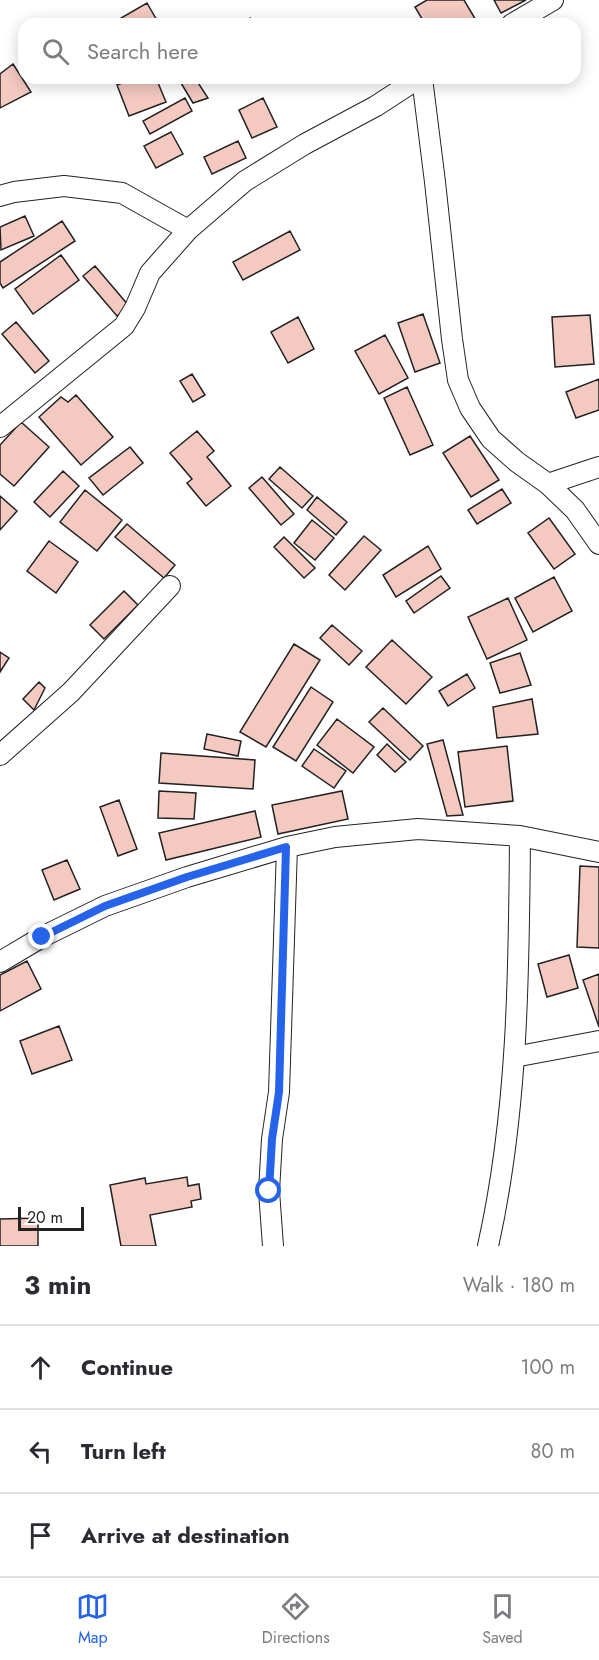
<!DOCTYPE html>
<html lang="en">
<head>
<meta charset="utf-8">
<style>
  body { margin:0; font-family:Jost,sans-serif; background:#f2f2f3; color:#2b2b33 }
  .scale { position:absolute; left:18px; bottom:15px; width:66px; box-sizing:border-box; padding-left:6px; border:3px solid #222; border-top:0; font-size:16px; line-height:21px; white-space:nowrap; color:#222; -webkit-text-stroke:4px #fff; paint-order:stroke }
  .stop { position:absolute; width:18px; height:18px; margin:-14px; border:4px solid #2563eb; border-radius:50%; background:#fff }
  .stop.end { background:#2563eb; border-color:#fff; box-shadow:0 2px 6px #0008 }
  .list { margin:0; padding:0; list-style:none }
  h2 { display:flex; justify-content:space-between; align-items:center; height:78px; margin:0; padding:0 24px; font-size:26px }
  h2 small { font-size:20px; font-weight:400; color:#7c7c81 }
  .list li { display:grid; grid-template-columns:39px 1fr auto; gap:18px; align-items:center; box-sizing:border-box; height:84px; padding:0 24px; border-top:2px solid #e1e1e2 }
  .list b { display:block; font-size:22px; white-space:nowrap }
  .list em { font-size:20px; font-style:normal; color:#7c7c81 }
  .icon { flex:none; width:33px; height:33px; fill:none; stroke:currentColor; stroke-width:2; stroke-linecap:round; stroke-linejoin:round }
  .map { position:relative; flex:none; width:599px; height:1246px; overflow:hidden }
  .search { position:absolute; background:#fff; box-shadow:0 3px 15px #0003; left:18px; right:18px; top:18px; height:66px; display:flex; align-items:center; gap:15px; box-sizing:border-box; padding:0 21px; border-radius:18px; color:#7c7c81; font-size:22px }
  .sheet { height:330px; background:#fff }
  nav { display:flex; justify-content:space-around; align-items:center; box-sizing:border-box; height:84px; border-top:2px solid #e1e1e2; background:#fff; font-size:16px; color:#7c7c81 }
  nav a { display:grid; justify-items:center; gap:3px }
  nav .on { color:#2563eb }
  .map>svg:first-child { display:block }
  .building { fill:#f3c9c0; stroke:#222; stroke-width:1.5 }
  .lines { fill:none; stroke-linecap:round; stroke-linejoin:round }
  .street-casing { stroke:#222; stroke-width:22 }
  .street { stroke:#fff; stroke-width:20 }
  .route { stroke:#2563eb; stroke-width:8 }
</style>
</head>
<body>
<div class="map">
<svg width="599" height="1246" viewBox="0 0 599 1246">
  <rect width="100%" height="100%" fill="#fff"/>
  <path class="building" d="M 427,0 L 464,0 L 477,22 L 473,24 L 425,24 L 415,7 Z
    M 494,0 L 526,0 L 501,13 Z
    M 147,3 L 159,24 L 124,24 L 121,18 Z
    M 250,18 L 255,24 L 242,24 Z
    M 13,64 L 31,92 L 0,108 L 0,74 Z
    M 135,78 L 156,78 L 166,102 L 129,116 L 117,85 Z
    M 178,78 L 195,78 L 208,98 L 193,103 Z
    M 185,98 L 192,111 L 150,134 L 143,121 Z
    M 263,98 L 277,127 L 252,138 L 239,110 Z
    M 171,132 L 183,154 L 156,168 L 144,146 Z
    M 238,141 L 246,158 L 212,174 L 204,157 Z
    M 25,216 L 34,236 L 1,250 L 0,227 Z
    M 62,221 L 75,241 L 3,288 L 0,283 L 0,262 Z
    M 290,231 L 300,250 L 243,280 L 233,262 Z
    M 61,255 L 79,280 L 33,314 L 15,289 Z
    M 95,266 L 129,306 L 117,316 L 83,276 Z
    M 423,314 L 440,363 L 415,372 L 398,323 Z
    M 590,315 L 594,364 L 555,367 L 552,317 Z
    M 298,317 L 314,349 L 288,363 L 271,332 Z
    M 16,322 L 49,361 L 35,373 L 2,334 Z
    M 385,335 L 408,378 L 379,394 L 355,351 Z
    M 192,374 L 205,395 L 193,402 L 180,381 Z
    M 599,379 L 599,410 L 576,418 L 566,392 Z
    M 407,387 L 433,445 L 410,455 L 384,398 Z
    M 76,395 L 113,437 L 81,465 L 39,417 L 61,397 L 68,402 Z
    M 21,422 L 49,447 L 14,486 L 0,474 L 0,445 Z
    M 197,431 L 214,451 L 207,457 L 231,486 L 206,506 L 187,483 L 192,479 L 170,453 Z
    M 470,436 L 499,480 L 471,497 L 443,453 Z
    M 130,447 L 143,463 L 103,495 L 89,478 Z
    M 280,467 L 313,496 L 302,508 L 269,479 Z
    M 63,471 L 79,486 L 50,517 L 34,502 Z
    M 262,477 L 294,514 L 281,525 L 249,488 Z
    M 502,489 L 511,503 L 477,524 L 468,510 Z
    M 85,490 L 122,520 L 97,551 L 60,522 Z
    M 0,496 L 17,511 L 0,530 Z
    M 317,497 L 347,522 L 336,535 L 307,510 Z
    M 549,518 L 575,554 L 554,569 L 528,533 Z
    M 312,520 L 334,538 L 315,560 L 294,543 Z
    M 127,524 L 175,565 L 164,578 L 115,537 Z
    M 364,536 L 381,550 L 345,590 L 329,575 Z
    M 284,537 L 315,568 L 304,578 L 274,547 Z
    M 49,541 L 78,562 L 56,593 L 27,571 Z
    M 428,546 L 441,569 L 396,597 L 383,575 Z
    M 441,576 L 450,588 L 414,613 L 406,601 Z
    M 554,577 L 572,611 L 533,632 L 515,598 Z
    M 124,591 L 138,605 L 104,639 L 90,625 Z
    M 508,598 L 527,640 L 487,659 L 468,617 Z
    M 332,625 L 362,651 L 349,665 L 320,638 Z
    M 392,640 L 432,677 L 406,704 L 366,667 Z
    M 294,644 L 320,660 L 266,747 L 240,732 Z
    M 0,652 L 9,658 L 0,672 Z
    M 520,653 L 531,685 L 500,693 L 490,663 Z
    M 467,674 L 475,688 L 448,706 L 439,691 Z
    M 39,682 L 45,688 L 34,710 L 23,699 Z
    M 311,687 L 333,702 L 296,761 L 273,747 Z
    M 532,699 L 538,734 L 497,738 L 493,707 Z
    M 383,708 L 423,746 L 410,760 L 369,722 Z
    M 337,719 L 374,747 L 353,773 L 317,745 Z
    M 207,734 L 241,741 L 238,756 L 204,749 Z
    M 443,740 L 463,815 L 447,816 L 427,744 Z
    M 387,744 L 406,762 L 395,772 L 377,755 Z
    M 507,746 L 513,801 L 465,807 L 458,752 Z
    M 314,749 L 346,771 L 334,788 L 302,766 Z
    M 161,753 L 255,760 L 253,789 L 159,783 Z
    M 159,791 L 196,793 L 194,819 L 158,818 Z
    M 342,791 L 348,819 L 278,834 L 272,805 Z
    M 119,800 L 137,849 L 118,856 L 100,807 Z
    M 255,811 L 261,837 L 166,860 L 159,833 Z
    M 67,860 L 80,889 L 54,900 L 42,870 Z
    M 580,866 L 599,867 L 599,948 L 577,947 Z
    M 569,955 L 578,988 L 547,997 L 538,964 Z
    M 27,961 L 41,989 L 0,1011 L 0,975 Z
    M 599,974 L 599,1027 L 583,980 Z
    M 59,1026 L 72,1060 L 32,1074 L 20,1041 Z
    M 187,1177 L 188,1186 L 199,1184 L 201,1199 L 191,1201 L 192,1207 L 150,1215 L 156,1246 L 121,1246 L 110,1185 L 145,1178 L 146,1184 Z
    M 38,1218 L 38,1246 L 0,1246 L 0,1219 Z"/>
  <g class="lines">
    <g class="street-casing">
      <path id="street" d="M 512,24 L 553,0
        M 422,78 L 435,182 L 452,339 L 458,380 L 470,408 L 491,439 L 517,462 L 548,484 L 575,510 L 599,544
        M 0,196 L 14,192 L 64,186 L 122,193 L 188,230
        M 0,427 L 124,326 L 135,308 L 150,273 L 188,230 L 245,181 L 305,144 L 376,106 L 419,78
        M 548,484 L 599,467
        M 0,755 L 71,692 L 170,586
        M 0,962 L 42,937 L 105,906 L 187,877 L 287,847 L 335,837 L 418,829 L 520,836 L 599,852
        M 514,1057 L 599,1041
        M 273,1246 L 269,1191 L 272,1139 L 279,1092 L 287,847
        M 488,1246 C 518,1112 519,973 520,836"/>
    </g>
    <use href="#street" class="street"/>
  </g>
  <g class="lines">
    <path class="route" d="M 42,937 L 105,906 L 187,877 L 286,847 L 279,1092 L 272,1139 L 269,1191"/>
  </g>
</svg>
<div class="scale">20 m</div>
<div class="stop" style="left:269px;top:1191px"></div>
<div class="stop end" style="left:42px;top:937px"></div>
<div class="search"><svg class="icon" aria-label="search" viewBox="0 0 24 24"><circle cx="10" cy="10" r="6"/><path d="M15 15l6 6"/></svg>Search here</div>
</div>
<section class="sheet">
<h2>3 min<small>Walk · 180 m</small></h2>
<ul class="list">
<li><svg class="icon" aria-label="ahead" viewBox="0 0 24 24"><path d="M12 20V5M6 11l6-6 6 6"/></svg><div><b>Continue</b></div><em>100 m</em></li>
<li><svg class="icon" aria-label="left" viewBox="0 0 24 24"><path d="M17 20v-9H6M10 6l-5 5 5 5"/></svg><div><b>Turn left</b></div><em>80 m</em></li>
<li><svg class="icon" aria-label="arrive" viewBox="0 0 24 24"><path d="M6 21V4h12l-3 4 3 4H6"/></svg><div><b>Arrive at destination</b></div></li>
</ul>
</section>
<nav>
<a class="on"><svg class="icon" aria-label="map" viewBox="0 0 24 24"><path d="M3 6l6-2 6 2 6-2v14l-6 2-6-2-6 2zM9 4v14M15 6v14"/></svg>Map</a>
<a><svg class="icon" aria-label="directions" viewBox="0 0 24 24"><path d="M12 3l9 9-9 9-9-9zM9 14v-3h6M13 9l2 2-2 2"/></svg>Directions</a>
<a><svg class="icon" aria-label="saved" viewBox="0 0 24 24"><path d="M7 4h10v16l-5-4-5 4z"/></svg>Saved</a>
</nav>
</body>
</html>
